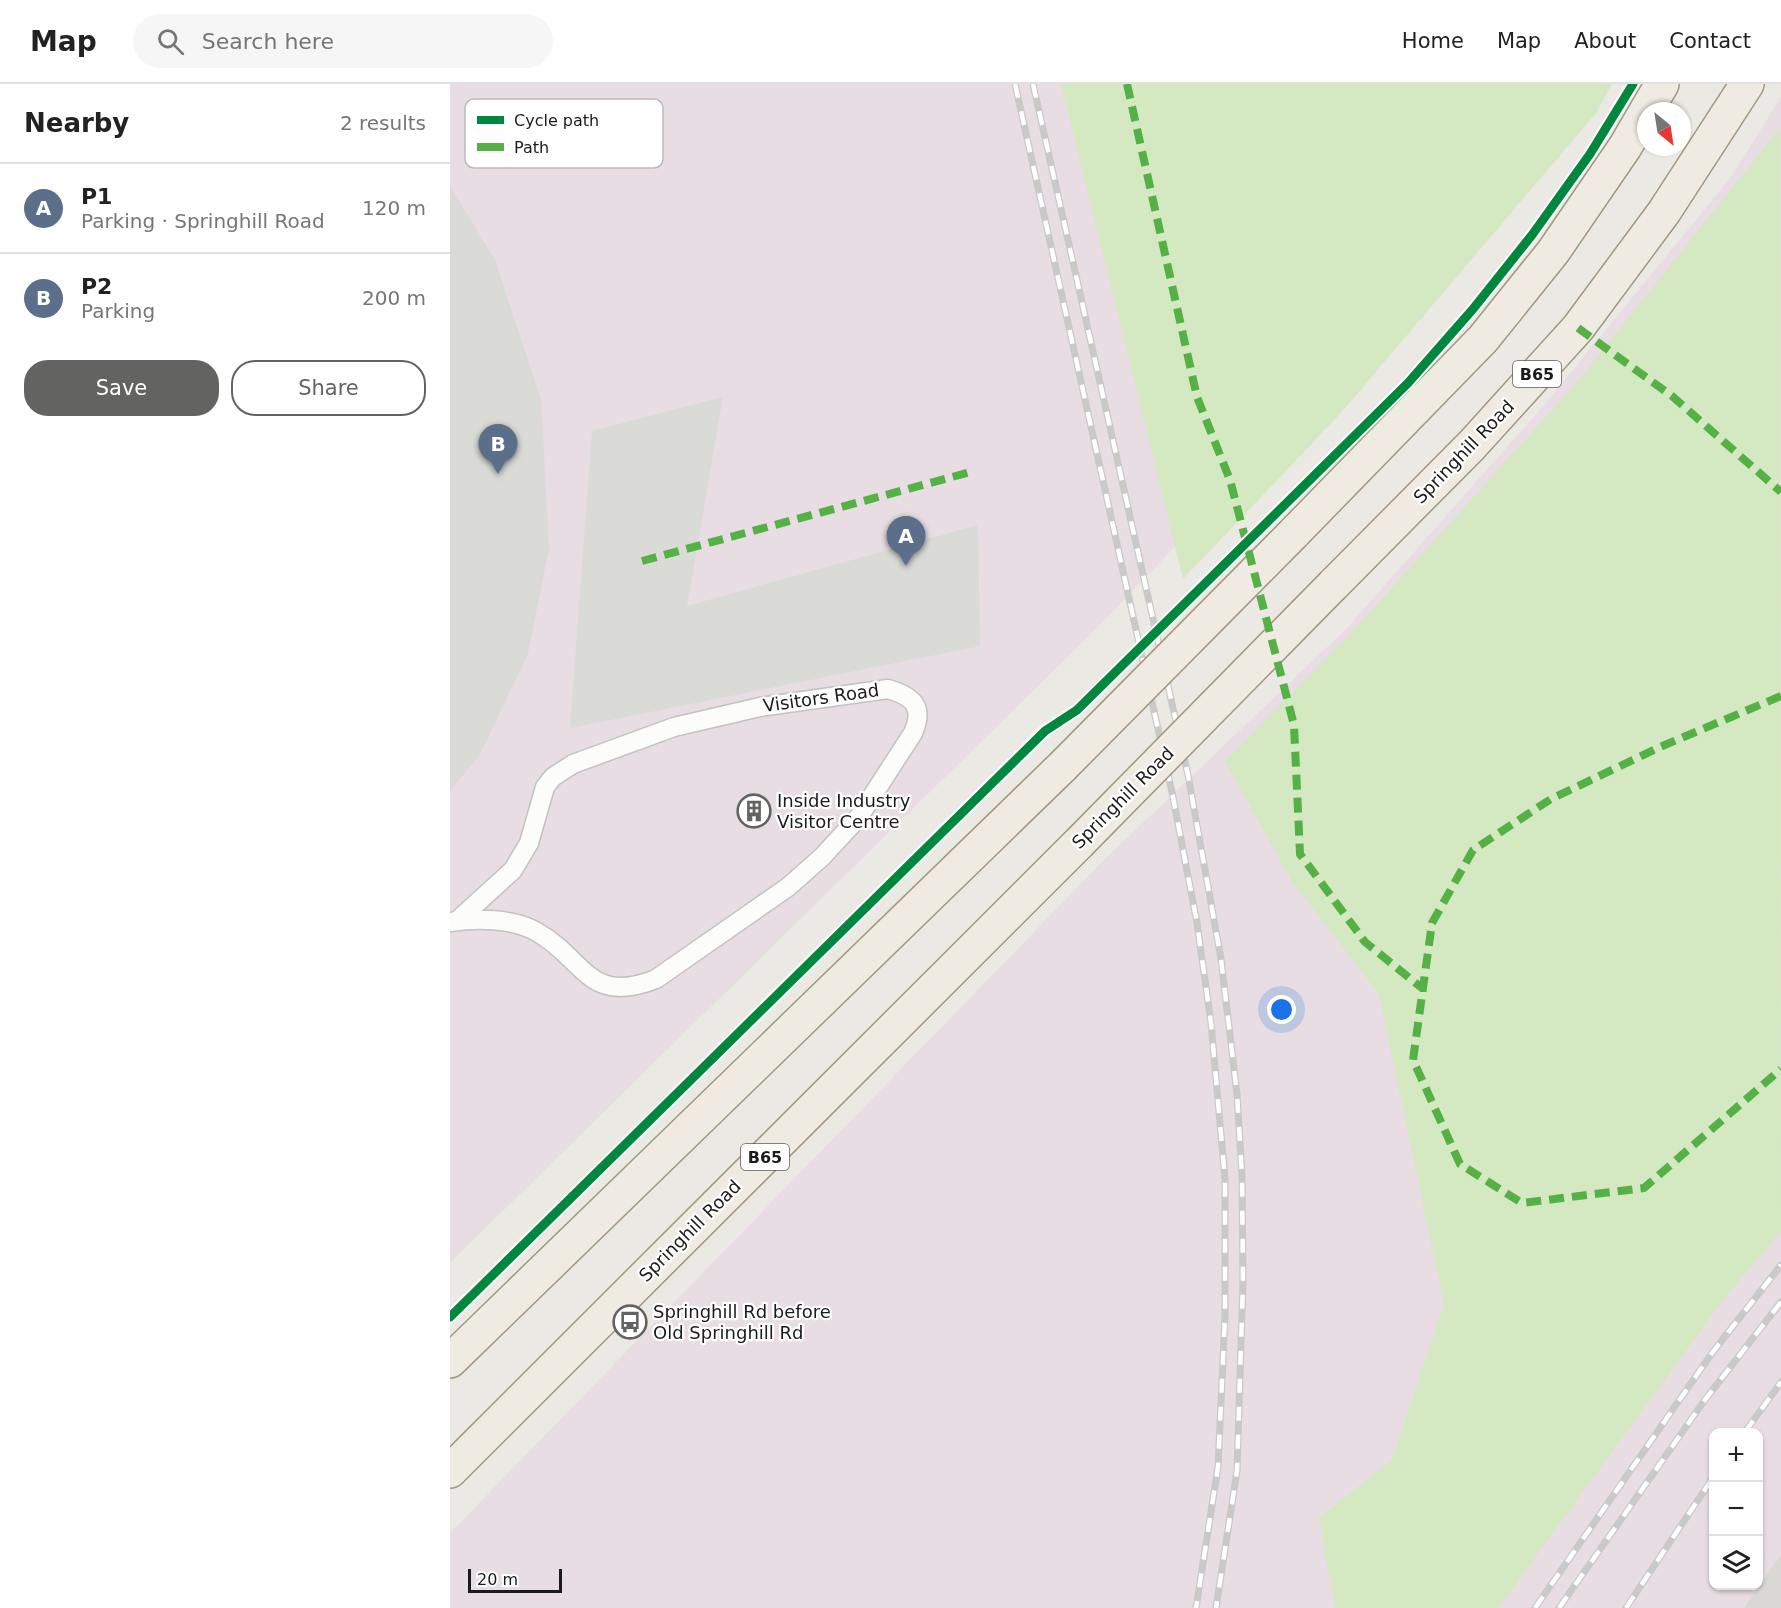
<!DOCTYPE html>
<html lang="en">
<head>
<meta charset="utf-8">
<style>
  body { margin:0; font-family:"DejaVu Sans",sans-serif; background:#f6f6f6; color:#222 }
  .controls { position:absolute; right:18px; bottom:18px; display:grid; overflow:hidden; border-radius:12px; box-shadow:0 2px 4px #0004 }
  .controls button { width:54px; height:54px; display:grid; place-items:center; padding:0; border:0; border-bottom:2px solid #e0e0e0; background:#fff; color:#222; font:30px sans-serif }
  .compass { position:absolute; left:1187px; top:18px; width:54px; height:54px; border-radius:50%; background:#fff; box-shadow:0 2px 4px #0004; rotate:150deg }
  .scale { position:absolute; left:18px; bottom:15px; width:94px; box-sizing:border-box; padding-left:6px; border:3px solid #1b1b1b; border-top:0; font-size:16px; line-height:21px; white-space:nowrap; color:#1b1b1b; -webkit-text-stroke:4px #fff; paint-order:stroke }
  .you { position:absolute; left:832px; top:926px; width:21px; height:21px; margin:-15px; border:4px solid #fff; border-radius:50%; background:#1a73e8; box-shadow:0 0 0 9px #1a73e833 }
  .badge { display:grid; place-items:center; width:39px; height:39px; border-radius:50%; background:#636361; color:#fff; font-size:20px; font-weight:700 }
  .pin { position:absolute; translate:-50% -50px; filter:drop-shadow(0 2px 3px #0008) }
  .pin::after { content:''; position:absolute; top:32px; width:21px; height:18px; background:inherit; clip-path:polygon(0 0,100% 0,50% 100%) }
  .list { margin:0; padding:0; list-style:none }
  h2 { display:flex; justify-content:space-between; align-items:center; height:78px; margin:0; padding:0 24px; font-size:26px }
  h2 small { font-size:20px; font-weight:400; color:#767676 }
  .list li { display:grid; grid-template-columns:39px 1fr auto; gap:18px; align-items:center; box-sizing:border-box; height:90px; padding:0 24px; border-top:2px solid #e0e0e0 }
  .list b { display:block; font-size:22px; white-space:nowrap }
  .list p { margin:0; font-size:20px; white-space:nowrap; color:#767676 }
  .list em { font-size:20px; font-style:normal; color:#767676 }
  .actions { display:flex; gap:12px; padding:18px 24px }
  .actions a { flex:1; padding:14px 0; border:2px solid #636361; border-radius:24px; text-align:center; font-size:21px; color:#636361 }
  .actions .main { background:#636361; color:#fff }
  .icon { flex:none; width:33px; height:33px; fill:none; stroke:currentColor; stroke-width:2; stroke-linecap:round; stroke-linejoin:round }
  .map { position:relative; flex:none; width:1331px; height:1524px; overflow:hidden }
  header { display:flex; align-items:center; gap:36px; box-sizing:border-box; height:84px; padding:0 30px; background:#fff; border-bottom:2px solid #e0e0e0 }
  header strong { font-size:28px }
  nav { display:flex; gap:33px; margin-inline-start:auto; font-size:21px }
  .search { width:420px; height:54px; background:#f6f6f6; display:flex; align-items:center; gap:15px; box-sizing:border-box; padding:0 21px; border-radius:33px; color:#767676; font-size:22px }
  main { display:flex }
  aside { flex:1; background:#fff }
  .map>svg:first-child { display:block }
  .residential { fill:#d9d8d5 }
  .industrial { fill:#e8dde2 }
  .grass { fill:#d4e8c2 }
  .parking { fill:#dadad7 }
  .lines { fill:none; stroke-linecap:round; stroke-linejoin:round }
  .service-casing { stroke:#c2c2c0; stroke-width:21 }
  .primary-casing { stroke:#a09881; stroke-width:36 }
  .service { stroke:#fcfcfb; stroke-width:18 }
  .primary { stroke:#efebe3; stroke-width:33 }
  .rail-casing { stroke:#c9c9c8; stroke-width:7 }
  .rail { stroke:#fff; stroke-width:4.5; stroke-dasharray:14; stroke-linecap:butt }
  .primary-bridge-casing { stroke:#a09881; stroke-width:36; stroke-linecap:butt }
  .primary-bridge { stroke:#efebe3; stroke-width:33 }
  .quiet { stroke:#55b145; stroke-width:8; stroke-dasharray:15 8; stroke-linecap:butt }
  .cycleway-casing { stroke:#fff; stroke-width:13 }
  .cycleway { stroke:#00873e; stroke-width:9 }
  .labels { text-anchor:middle; stroke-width:4.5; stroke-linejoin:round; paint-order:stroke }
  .shield { fill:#fff; stroke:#5f5f5f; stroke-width:1.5 }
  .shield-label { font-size:16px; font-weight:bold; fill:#1b1b1b }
  .street-label { font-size:18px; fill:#1b1b1b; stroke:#fff }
  .poi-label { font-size:18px; fill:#1b1b1b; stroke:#fff; text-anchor:start }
  .key { fill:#fff; stroke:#bbb; stroke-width:1.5 }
  .key-label { font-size:16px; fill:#1b1b1b }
</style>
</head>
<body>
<header>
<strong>Map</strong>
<div class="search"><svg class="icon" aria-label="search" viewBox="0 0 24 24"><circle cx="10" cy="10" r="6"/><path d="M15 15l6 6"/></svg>Search here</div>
<nav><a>Home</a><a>Map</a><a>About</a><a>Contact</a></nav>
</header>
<main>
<aside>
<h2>Nearby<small>2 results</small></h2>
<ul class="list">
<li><span class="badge" style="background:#5c6f8a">A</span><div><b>P1</b><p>Parking · Springhill Road</p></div><em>120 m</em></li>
<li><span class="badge" style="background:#5c6f8a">B</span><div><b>P2</b><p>Parking</p></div><em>200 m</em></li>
</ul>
<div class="actions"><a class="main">Save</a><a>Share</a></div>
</aside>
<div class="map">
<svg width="1331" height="1524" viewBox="0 0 1331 1524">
  <rect width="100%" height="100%" fill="#eae9e4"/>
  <path class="residential" d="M 1331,1471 L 1331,1524 L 1294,1524 L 1309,1501 Z"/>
  <path class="industrial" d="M 0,0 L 1145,0 L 1108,62 L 648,543 L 0,1179 Z
    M 1331,13 L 1331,1471 L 1308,1501 L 1308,1348 L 1264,1348 L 1264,1502 L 1308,1502 L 1294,1524 L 0,1524 L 0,1449 L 655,775 L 896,545 L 1095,320 L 1282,92 Z"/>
  <path class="grass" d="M 611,0 L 1162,0 L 1146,29 L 890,330 L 733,495 Z
    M 1330,44 L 1331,1147 L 1273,1216 L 1048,1524 L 885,1524 L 869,1434 L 942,1375 L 994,1221 L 929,910 L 843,799 L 775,677 L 901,549 L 1123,303 Z"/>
  <path class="parking" d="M 0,102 L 45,176 L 91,315 L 99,465 L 78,570 L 29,672 L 0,707 Z
    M 273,313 L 237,522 L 528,441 L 530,562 L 120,644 L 142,347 Z"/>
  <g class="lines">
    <g class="service-casing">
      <path id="service" d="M 0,838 C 26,834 63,834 87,848 C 135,875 138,922 206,895 L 338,803 L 372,773 L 408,734 L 463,649 C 475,622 462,612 438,605 L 310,623 L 224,643 L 123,680 L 103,693 L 95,703 L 79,759 L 63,786 L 7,837"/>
    </g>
    <g class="primary-casing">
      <path id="primary" d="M 1196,27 L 1212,0
        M 843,450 L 1033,255 L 1103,168 L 1175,63 L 1196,27
        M 883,501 L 1022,361 L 1128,244 L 1214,128 L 1297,0
        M 0,1277 L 613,682
        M 0,1387 L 629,759"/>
    </g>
    <use href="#service" class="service"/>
    <use href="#primary" class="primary"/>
    <g class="rail-casing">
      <path id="rail" d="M 565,0 L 722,708 L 747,839 L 761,939 L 775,1095 L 775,1232 L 768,1383 L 746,1524
        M 583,0 L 738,691 L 771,875 L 787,1010 L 792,1092 L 793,1198 L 787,1387 L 766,1524
        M 1295,1348 L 1331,1298
        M 1085,1524 L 1262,1269 L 1331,1181
        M 1109,1524 L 1254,1317 L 1331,1218
        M 1176,1524 L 1264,1392"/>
    </g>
    <use href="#rail" class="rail"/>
    <g class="primary-bridge-casing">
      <path id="primary-bridge" d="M 613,682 L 843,450
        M 629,759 L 883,501"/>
    </g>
    <use href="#primary-bridge" class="primary-bridge"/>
    <path class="quiet" d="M 677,0 L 747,313 L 780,396 L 844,641 L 850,770 L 915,858 L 973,905
      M 1128,244 L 1222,312 L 1331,408
      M 192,477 L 524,387
      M 1331,612 L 1210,663 L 1101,715 L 1023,766 L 982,839 L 963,976 L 1010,1080 L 1072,1119 L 1194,1104 L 1331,985"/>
    <g class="cycleway-casing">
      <path id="cycleway" d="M 0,1233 L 595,647 L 627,626 L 958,299 L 1023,225 L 1082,151 L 1140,70 L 1183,0"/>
    </g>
    <use href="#cycleway" class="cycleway"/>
  </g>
  <defs>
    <g id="building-ring" transform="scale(1.725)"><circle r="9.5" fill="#fff" stroke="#636361" stroke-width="1.5"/><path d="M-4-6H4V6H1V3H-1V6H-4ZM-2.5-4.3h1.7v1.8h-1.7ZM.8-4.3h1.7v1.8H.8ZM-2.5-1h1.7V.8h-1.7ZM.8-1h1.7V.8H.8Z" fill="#636361"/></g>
    <g id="bus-ring" transform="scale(1.725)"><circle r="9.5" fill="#fff" stroke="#636361" stroke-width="1.5"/><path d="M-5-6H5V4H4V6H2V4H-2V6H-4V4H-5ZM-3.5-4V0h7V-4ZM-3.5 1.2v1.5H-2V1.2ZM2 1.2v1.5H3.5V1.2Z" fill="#636361"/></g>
  </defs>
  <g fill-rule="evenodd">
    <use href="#building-ring" x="304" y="727"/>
    <use href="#bus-ring" x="180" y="1238"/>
  </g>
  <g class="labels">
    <g class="shield">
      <rect x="1063" y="277" width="48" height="26" rx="4.5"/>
      <rect x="291" y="1060" width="48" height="26" rx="4.5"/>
    </g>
    <g class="shield-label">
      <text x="1087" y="296">B65</text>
      <text x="315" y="1079">B65</text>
    </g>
    <g class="street-label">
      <text transform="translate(1014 368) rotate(-46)" y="6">Springhill Road</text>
      <text transform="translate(371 614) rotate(-8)" y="6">Visitors Road</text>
      <text transform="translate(673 714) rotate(-45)" y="6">Springhill Road</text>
      <text transform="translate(240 1147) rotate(-45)" y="6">Springhill Road</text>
    </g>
    <g class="poi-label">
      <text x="327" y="723">Inside Industry<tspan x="327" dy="21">Visitor Centre</tspan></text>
      <text x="203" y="1234">Springhill Rd before<tspan x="203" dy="21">Old Springhill Rd</tspan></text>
    </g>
  </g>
  <rect x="15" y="15" width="198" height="69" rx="9" class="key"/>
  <rect x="27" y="32" width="27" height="8" fill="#00873e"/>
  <rect x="27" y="59" width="27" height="8" fill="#55b145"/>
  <g class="key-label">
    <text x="64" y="42">Cycle path</text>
    <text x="64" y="69">Path</text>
  </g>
</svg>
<div class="controls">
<button>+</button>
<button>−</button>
<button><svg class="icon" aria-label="layers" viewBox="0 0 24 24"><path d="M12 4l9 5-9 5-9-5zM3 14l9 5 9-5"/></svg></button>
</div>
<svg class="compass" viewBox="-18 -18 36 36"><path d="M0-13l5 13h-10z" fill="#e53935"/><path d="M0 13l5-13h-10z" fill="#767676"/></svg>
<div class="scale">20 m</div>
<div class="you"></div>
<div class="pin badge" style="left:456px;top:482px;background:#5c6f8a">A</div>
<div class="pin badge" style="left:48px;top:390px;background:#5c6f8a">B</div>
</div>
</main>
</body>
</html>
